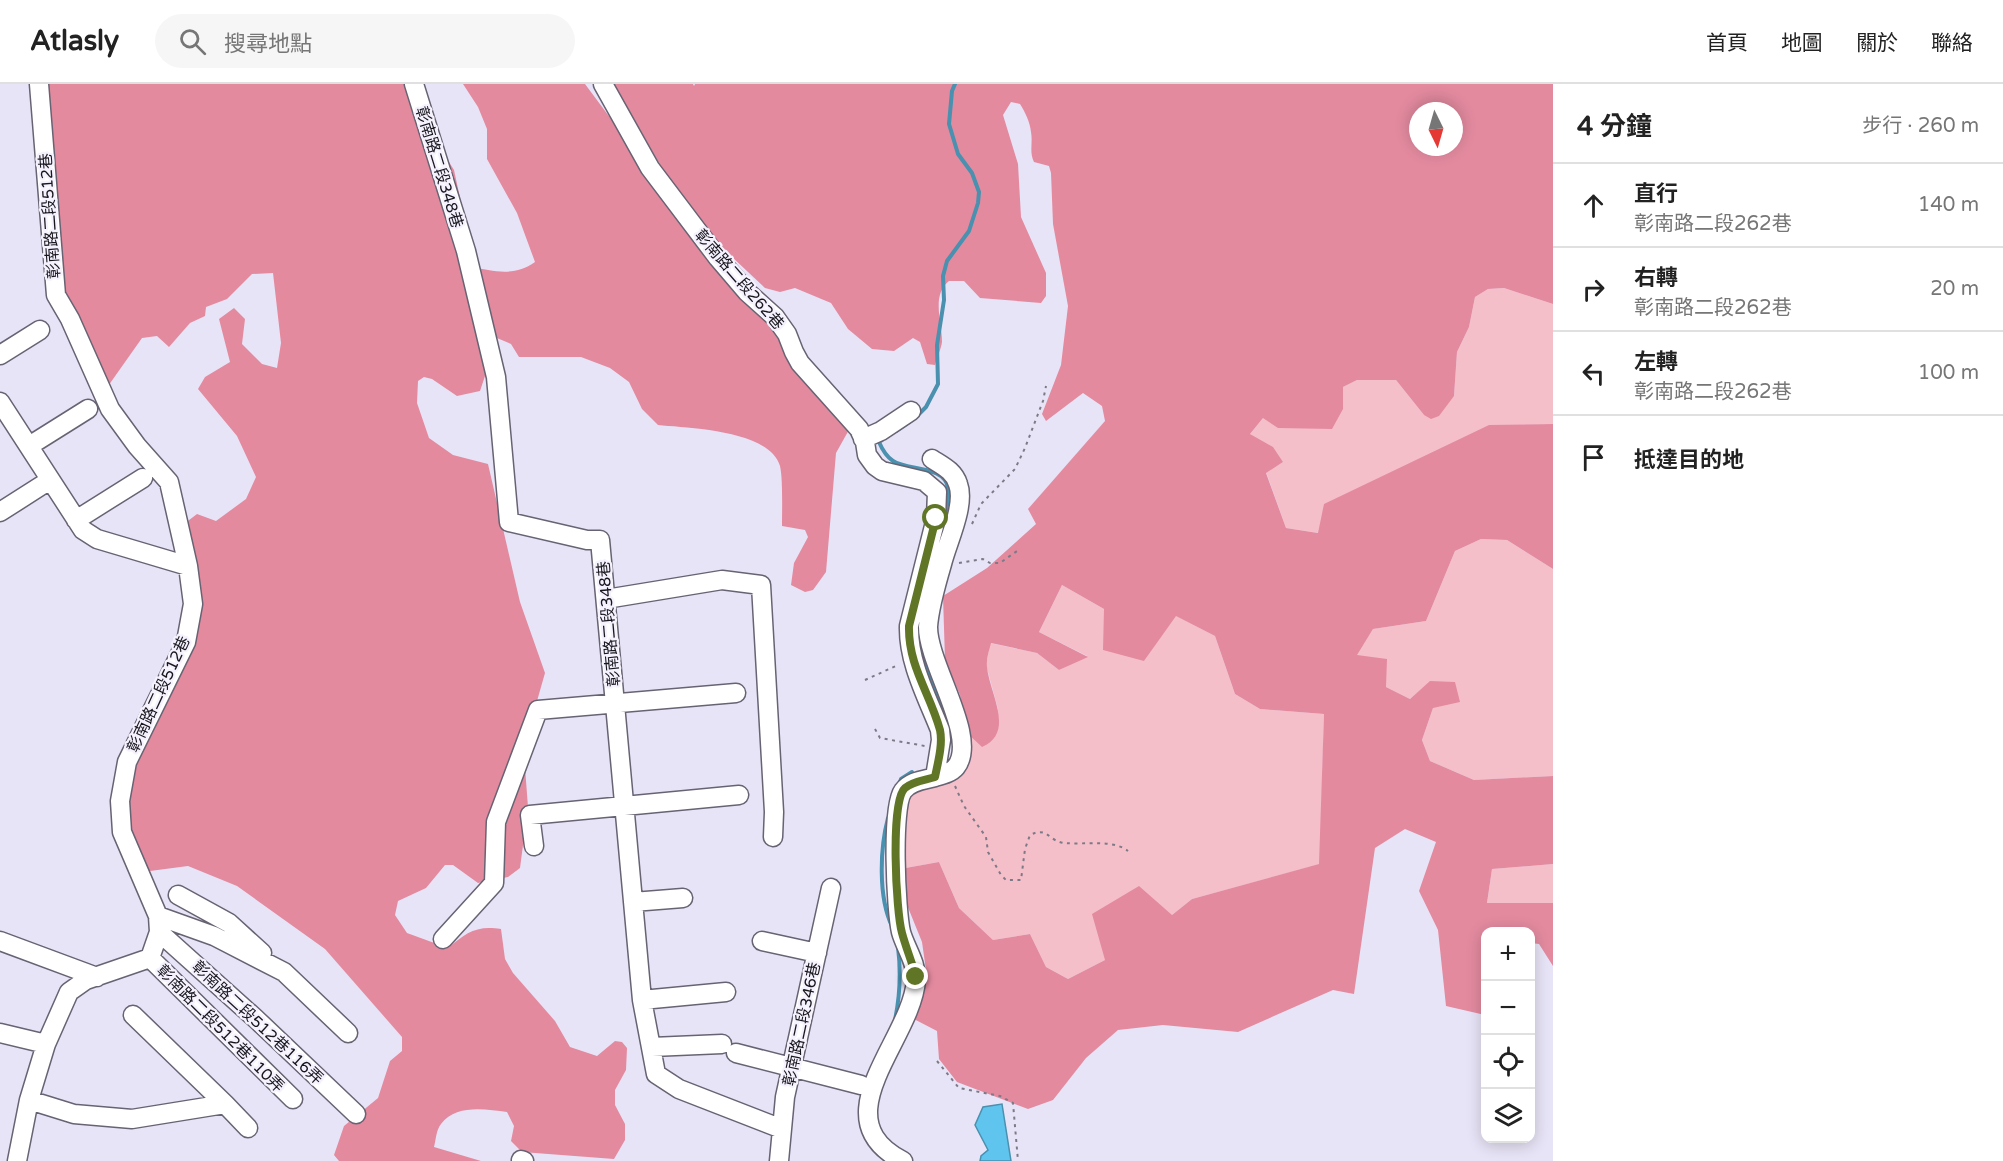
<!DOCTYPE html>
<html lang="zh-TW">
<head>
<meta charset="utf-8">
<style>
  body { margin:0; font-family:"Varela Round","Noto Sans TC",sans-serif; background:#f6f6f6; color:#222 }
  .controls { position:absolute; right:18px; bottom:18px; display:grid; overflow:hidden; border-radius:12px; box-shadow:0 3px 15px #0003 }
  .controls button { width:54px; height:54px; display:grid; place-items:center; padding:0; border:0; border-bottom:2px solid #e0e0e0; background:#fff; color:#222; font:30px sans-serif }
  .compass { position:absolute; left:1409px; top:18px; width:54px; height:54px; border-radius:50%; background:#fff; box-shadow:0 3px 15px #0003; rotate:175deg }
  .stop { position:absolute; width:18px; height:18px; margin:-14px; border:4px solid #607626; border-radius:50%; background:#fff }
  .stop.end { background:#607626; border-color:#fff; box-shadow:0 2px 6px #0008 }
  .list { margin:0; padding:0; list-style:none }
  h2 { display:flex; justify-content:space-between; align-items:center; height:78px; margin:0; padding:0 24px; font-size:26px }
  h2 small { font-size:20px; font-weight:400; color:#767676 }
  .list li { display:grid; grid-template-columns:39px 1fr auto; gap:18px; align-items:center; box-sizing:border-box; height:84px; padding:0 24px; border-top:2px solid #e0e0e0 }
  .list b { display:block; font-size:22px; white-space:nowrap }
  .list p { margin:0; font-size:20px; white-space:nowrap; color:#767676 }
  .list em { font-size:20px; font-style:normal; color:#767676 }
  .icon { flex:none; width:33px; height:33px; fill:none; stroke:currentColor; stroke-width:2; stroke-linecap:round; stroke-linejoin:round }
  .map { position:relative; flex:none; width:1553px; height:1077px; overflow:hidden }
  header { display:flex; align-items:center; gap:36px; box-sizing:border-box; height:84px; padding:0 30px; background:#fff; border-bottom:2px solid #e0e0e0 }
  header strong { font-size:28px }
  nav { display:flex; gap:33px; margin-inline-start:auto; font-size:21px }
  .search { width:420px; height:54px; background:#f6f6f6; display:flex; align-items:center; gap:15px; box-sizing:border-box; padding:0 21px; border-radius:33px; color:#767676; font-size:22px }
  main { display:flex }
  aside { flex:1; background:#fff }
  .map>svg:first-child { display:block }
  .green { fill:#f5bfca }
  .forest { fill:#e38a9f; fill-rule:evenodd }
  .water { fill:#5fc5ee; stroke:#4a90af; stroke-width:1.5 }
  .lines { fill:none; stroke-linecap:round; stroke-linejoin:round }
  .stream { stroke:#4a90af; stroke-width:4 }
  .minor-casing { stroke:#676373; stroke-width:21 }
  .path { stroke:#7d7a87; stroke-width:2; stroke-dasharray:3 4.5; stroke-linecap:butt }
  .minor { stroke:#fff; stroke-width:18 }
  .route { stroke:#607626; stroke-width:8 }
  .labels { text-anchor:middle; stroke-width:4.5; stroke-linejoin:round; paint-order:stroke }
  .street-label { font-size:16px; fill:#18161d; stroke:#f5f2fe }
</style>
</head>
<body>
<header>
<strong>Atlasly</strong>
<div class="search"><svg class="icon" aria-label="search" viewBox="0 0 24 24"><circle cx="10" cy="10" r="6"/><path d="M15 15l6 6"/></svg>搜尋地點</div>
<nav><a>首頁</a><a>地圖</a><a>關於</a><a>聯絡</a></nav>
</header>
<main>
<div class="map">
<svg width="1553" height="1077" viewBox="0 0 1553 1077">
  <rect width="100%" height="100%" fill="#e8e4f7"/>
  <path class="green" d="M 1504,204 L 1553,220 L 1553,340 L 1489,342 L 1319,449 L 1286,444 L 1266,388 L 1283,378 L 1250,350 L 1263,334 L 1343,325 L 1343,303 L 1357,296 L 1396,296 L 1424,331 L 1454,312 L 1457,268 L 1469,243 L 1475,213 L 1488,205 Z
    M 1481,455 L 1507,456 L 1553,485 L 1553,692 L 1474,696 L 1430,677 L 1422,656 L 1433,624 L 1430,598 L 1410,615 L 1386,603 L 1356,571 L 1373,545 L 1426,537 L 1455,467 Z
    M 1062,501 L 1104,525 L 1144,577 L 1175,531 L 1215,552 L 1235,610 L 1260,625 L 1324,630 L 1320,780 L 1192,815 L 1172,831 L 1105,876 L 1068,895 L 1046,883 L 1030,850 L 993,856 L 959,824 L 939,778 L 900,785 L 905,706 L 949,687 L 966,648 L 998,625 L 986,581 L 990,559 L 1037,569 L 1059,586 L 1087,572 L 1039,548 Z
    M 1553,780 L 1553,819 L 1487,820 L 1492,785 Z"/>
  <path class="forest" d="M 41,0 L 408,0 L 422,35 L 454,86 L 467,146 L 470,183 C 495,187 514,193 535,178 L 517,129 L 487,75 L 487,45 L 478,23 L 463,0 L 585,0 L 687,137 L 713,182 L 734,203 L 779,231 L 803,277 L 839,308 L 850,344 L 836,369 L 826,488 L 813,506 L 805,508 L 791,501 L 794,479 L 808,453 L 805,446 L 782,442 C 782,427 783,395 780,382 C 770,346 688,344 658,341 L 642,325 L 629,298 L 610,284 L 581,273 L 519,273 L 511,260 L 497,254 L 487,256 L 483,262 L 485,292 L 480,307 L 457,312 L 432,295 L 424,293 L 418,297 L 417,319 L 429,354 L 453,371 L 488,380 L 520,518 L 545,589 L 537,617 L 522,644 L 528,723 L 520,784 L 508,793 L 478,799 L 453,781 L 445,781 L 426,804 L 398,817 L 395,831 L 407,849 L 448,864 C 466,849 476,841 501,845 L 505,875 L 513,889 L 555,937 L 570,963 L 597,972 L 615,957 L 622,958 L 627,964 L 626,986 L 615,1006 L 615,1021 L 625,1040 L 625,1056 L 614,1075 L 522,1068 L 511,1057 L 514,1042 L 507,1028 C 485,1025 456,1020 441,1040 C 436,1046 436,1056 434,1063 L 481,1077 L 339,1077 L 334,1071 L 344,1042 L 378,1014 L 390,977 L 402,967 L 402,953 L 325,865 L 237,802 L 188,782 L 150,787 L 136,781 L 123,716 L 195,512 L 180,443 L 197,430 L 216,437 L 246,415 L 256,393 L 237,352 L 198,305 L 205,293 L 230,278 L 219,235 L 234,224 L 245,235 L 242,260 L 262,280 L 277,284 L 281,259 L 273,189 L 252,190 L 227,215 L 206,223 L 205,232 L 190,239 L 169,263 L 157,252 L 142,254 L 106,305 L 69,248 Z
    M 603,0 L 693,0 L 694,2 L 695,0 L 1553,0 L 1553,220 L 1504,204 L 1488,205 L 1475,213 L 1469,243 L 1457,268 L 1454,312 L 1439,332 L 1431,335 L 1424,331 L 1396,296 L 1357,296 L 1343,303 L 1343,325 L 1332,345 L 1278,344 L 1263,334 L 1250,350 L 1273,363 L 1283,378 L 1266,389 L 1286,444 L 1318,449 L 1324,420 L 1489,341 L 1553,340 L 1553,485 L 1507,456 L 1481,455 L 1455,467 L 1426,537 L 1373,545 L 1357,571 L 1387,575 L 1386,603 L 1410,615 L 1430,597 L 1455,598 L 1460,618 L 1433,624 L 1422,656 L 1430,677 L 1474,696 L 1553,692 L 1553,780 L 1492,785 L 1487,819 L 1553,819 L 1553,882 L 1539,860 L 1531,859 L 1530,848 L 1486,848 L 1485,931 L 1446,922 L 1438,846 L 1419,807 L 1436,758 L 1405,745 L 1375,764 L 1354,910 L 1333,906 L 1238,948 L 1163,941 L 1118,946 L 1086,974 L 1053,1016 L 1028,1025 L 957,998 L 939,975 L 937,947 L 910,933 L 926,886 L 922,858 L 905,816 L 900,785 L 939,778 L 959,824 L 993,856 L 1030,850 L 1046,883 L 1068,895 L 1105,876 L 1092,830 L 1139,802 L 1172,831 L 1192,815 L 1319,780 L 1324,630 L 1260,625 L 1235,610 L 1215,552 L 1176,532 L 1144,577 L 1103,566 L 1104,525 L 1062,501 L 1039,548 L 1088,573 L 1059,586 L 1037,569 L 991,559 C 989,567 986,575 987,583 C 989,608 1016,649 982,663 L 966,648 L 960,611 L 945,576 L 943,512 L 987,484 L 1036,440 L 1028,425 L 1105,337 L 1102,322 L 1083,309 L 1046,337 L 1042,330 L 1061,281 L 1068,222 L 1053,140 L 1051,89 L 1049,82 L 1034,78 C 1029,68 1033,59 1031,48 C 1030,38 1025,28 1020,20 L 1011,18 L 1003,31 L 1018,80 L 1021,133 L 1046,189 L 1046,212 L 1041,219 L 980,214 L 964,197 L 949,197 C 931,211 942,238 942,258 C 941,265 937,274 935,281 L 927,280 L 920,258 L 913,254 L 894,267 L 872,265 L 848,245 L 831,219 L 795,204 L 780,208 L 765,204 L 715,157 L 672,102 L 634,35 L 608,8 ZM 1418,27 L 1454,27 L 1454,63 L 1418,63 Z"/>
  <path class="water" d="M 1002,1020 L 1011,1077 L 980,1077 L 981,1072 L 988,1066 L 975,1041 L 983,1023 Z"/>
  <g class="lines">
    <path class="stream" d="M 918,331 L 926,323 L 938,300 L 937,261 L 944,216 L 943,192 L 947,177 L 969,147 L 978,119 L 979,108 L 972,89 L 958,70 L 949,40 L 952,7 L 955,0
      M 896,347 L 912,336
      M 882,356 L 879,358 C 882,365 887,373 893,377 C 907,387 945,381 948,404 C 950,413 946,423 945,432
      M 920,535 C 916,571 937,609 950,642
      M 899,701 L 901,695 L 912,688
      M 888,734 C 880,764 878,813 892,842
      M 895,936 C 900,912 901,887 898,863"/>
    <g class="minor-casing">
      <path id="minor" d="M 414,0 L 466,167 L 496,293 L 509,438 L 587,456 L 600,456 L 642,916 L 656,990 L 679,1005 L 782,1045
        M 603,0 L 650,84 L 718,174 L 747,208 L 775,233 L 787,250 L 794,268 L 800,279 L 859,345 L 865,358 L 867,371 L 875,382 L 882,387 L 924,397 L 937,408 L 936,434 L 909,542 C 908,578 927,613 940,646 L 941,656 L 935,693 C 924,696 910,697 903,707 C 891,723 896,827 901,848 C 905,863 917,879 916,896 C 912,956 819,1034 903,1077
        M 0,271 L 40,246
        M 0,318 L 83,446 L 97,455 L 188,482
        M 863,355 L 881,347 L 911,327
        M 29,362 L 88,325
        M 932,375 C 943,382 954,387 958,400 C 966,421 947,459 942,480 C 937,497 929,526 928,543 C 928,581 979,654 956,683 C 951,689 942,691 935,693
        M 0,428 L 50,396
        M 76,436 L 143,394
        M 606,515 L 722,496 L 761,501 L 774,728 L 773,753
        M 534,762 L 530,731 L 739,711
        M 178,811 L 229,839 L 262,869
        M 633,818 L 683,814
        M 158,832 L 214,852 L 284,888 L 348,949
        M 159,848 L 256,935 L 356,1030
        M 443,855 L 494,799 L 496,738 L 538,626 L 736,609
        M 0,857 L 97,893
        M 762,857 L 817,869
        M 150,874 L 293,1015
        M 642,916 L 726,908
        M 0,949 L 46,960
        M 652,963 L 722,960
        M 736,969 L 861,1001
        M 29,1016 L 74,1030 L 132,1035 L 225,1020 L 133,931
        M 225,1020 L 248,1044
        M 521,1076 L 524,1077
        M 17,1077 L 29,1016 L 46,960 L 69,908 L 86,896 L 150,874 L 159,848 L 158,832 L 122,748 L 120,717 L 127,678 L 186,558 L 193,520 L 188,482 L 169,398 L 137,362 L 110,325 L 70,235 L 56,211 L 39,0
        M 779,1077 L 785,1013 L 831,804"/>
    </g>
    <path class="path" d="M 972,440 L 981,420 L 1015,385 L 1025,364 L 1043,317 L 1046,302
      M 959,479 L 983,475 L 990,479 L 1000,479 L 1017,467
      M 865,596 L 898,581
      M 875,645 L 880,654 L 925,662
      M 955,702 L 964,722 L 986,753 L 988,768 L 1001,791 L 1006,796 L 1021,796 L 1025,765 L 1030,751 C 1048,742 1048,757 1064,759 C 1084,761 1113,755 1128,767
      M 937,977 L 959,1004 L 1000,1012 L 1013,1019 L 1018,1077"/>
    <use href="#minor" class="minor"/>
  </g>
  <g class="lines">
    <path class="route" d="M 916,893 C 912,878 906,864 902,849 C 896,828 890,717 905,704 C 913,697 926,696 935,693 C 938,678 943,660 940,646 C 930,609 908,582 909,542 L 936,434"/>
  </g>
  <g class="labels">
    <g class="street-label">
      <text transform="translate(440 83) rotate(73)" y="6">彰南路二段348巷</text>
      <text transform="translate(49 132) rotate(-94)" y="6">彰南路二段512巷</text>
      <text transform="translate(740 195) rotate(49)" y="6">彰南路二段262巷</text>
      <text transform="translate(608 540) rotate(-95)" y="6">彰南路二段348巷</text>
      <text transform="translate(158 610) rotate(-65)" y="6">彰南路二段512巷</text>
      <text transform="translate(258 938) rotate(43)" y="6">彰南路二段512巷116弄</text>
      <text transform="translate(801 940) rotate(-78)" y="6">彰南路二段346巷</text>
      <text transform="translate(221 944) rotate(45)" y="6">彰南路二段512巷110弄</text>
    </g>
  </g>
</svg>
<div class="controls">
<button>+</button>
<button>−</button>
<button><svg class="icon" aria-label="locate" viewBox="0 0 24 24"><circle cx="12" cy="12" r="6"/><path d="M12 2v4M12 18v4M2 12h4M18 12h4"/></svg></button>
<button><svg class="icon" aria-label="layers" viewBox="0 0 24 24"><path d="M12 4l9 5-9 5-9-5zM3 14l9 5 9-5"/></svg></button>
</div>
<svg class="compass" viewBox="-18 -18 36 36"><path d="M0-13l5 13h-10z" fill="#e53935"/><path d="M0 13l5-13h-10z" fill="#767676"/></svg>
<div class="stop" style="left:936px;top:434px"></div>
<div class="stop end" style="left:916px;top:893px"></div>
</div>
<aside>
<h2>4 分鐘<small>步行 · 260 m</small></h2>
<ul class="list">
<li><svg class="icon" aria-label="ahead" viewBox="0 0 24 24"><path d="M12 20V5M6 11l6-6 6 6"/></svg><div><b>直行</b><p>彰南路二段262巷</p></div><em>140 m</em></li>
<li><svg class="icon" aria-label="right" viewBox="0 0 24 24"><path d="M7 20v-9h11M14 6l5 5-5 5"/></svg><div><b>右轉</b><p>彰南路二段262巷</p></div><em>20 m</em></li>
<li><svg class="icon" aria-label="left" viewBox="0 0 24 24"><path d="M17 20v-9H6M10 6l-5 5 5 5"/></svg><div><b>左轉</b><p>彰南路二段262巷</p></div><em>100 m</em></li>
<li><svg class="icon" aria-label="arrive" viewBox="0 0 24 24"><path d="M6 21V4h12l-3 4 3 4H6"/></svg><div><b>抵達目的地</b></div></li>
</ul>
</aside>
</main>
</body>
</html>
